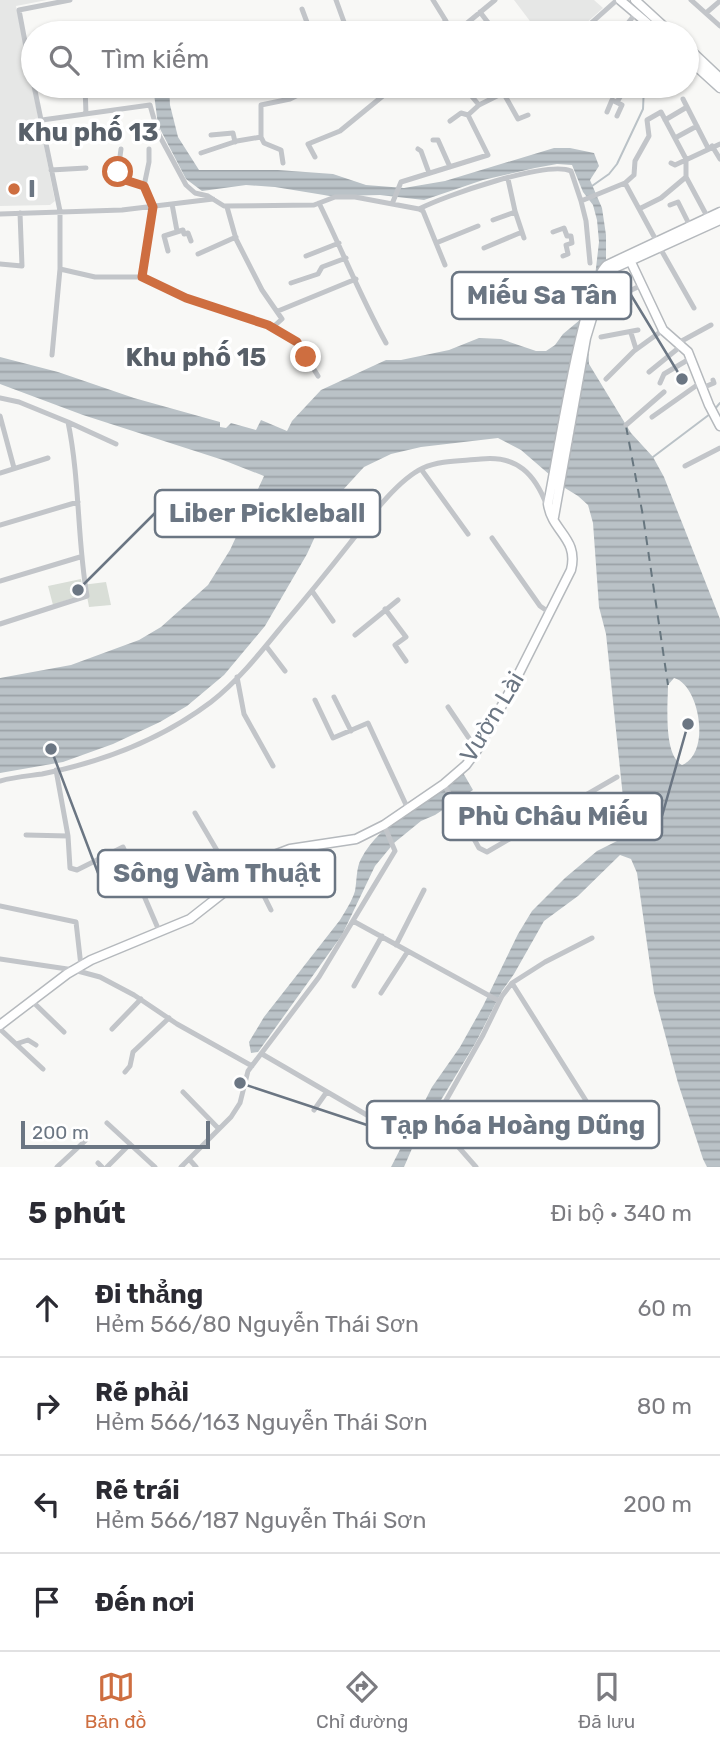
<!DOCTYPE html>
<html lang="vi">
<head>
<meta charset="utf-8">
<style>
  body { margin:0; font-family:Rubik,sans-serif; background:#f7f7f7; color:#2b2b33 }
  .scale { position:absolute; left:21px; bottom:18px; width:189px; box-sizing:border-box; padding-left:7px; border:4px solid #6b7683; border-top:0; font-size:19px; line-height:24px; white-space:nowrap; color:#6b7683; -webkit-text-stroke:5px #fff; paint-order:stroke }
  .stop { position:absolute; width:21px; height:21px; margin:-16px; border:5px solid #ce6e40; border-radius:50%; background:#fff }
  .stop.end { background:#ce6e40; border-color:#fff; box-shadow:0 2px 7px #0008 }
  .list { margin:0; padding:0; list-style:none }
  h2 { display:flex; justify-content:space-between; align-items:center; height:91px; margin:0; padding:0 28px; font-size:30px }
  h2 small { font-size:23px; font-weight:400; color:#7c7c81 }
  .list li { display:grid; grid-template-columns:46px 1fr auto; gap:21px; align-items:center; box-sizing:border-box; height:98px; padding:0 28px; border-top:2px solid #e1e1e2 }
  .list b { display:block; font-size:26px; white-space:nowrap }
  .list p { margin:0; font-size:23px; white-space:nowrap; color:#7c7c81 }
  .list em { font-size:23px; font-style:normal; color:#7c7c81 }
  .icon { flex:none; width:38px; height:38px; fill:none; stroke:currentColor; stroke-width:2; stroke-linecap:round; stroke-linejoin:round }
  .map { position:relative; flex:none; width:720px; height:1167px; overflow:hidden }
  .search { position:absolute; background:#fff; box-shadow:0 2px 5px #0004; left:21px; right:21px; top:21px; height:77px; display:flex; align-items:center; gap:18px; box-sizing:border-box; padding:0 24px; border-radius:38px; color:#7c7c81; font-size:26px }
  .sheet { height:483px; background:#fff }
  nav { display:flex; justify-content:space-around; align-items:center; box-sizing:border-box; height:98px; border-top:2px solid #e1e1e2; background:#fff; font-size:19px; color:#7c7c81 }
  nav a { display:grid; justify-items:center; gap:4px }
  nav .on { color:#ce6e40 }
  .map>svg:first-child { display:block }
  .built { fill:#e6e7e6 }
  .green { fill:#d9ded7 }
  .water { fill:url(#water-rules); fill-rule:evenodd }
  .lines { fill:none; stroke-linecap:round; stroke-linejoin:round }
  .stream { stroke:#bac2c7; stroke-width:2 }
  .ferry { stroke:#67767f; stroke-width:2; stroke-dasharray:9 7; stroke-linecap:butt }
  .secondary-casing { stroke:#b5b9bd; stroke-width:11 }
  .street { stroke:#c2c5c9; stroke-width:5 }
  .secondary { stroke:#fff; stroke-width:8 }
  .route { stroke:#ce6e40; stroke-width:9 }
  .poi-dot { fill:#ce6e40; stroke:#fff; stroke-width:2.5 }
  .labels { text-anchor:middle; stroke-width:7; stroke-linejoin:round; paint-order:stroke }
  .poi-label { font-size:24px; font-weight:bold; fill:#6b7683; stroke:#fff; text-anchor:start }
  .street-label { font-size:24px; fill:#6b7683; stroke:#fff }
  .neighbourhood-label { font-size:26px; font-weight:bold; fill:#586069; stroke:#fff }
  .leader { fill:none; stroke:#6b7683; stroke-width:2.5 }
  .callout-dot { fill:#6b7683; stroke:#fff; stroke-width:2.5 }
  .callout { fill:#fff; stroke:#6b7683; stroke-width:2.5 }
  .callout-label { font-size:26px; text-anchor:middle; font-weight:bold; fill:#6b7683 }
</style>
</head>
<body>
<div class="map">
<svg width="720" height="1167" viewBox="0 0 720 1167">
  <defs>
    <pattern id="water-rules" width="6" height="5" patternUnits="userSpaceOnUse" patternTransform="scale(1.75)"><rect width="6" height="5" fill="#bac2c7"/><path d="M0 2.5h6" fill="none" stroke="#9ba2a7"/></pattern>
  </defs>
  <rect width="100%" height="100%" fill="#f8f8f6"/>
  <path class="built" d="M 0,0 L 47,0 L 16,6 L 55,201 L 50,205 L 0,206 Z
    M 514,0 L 594,0 L 603,8 L 575,33 L 539,33 Z"/>
  <path class="green" d="M 81,579 L 82,585 L 106,582 L 111,605 L 89,607 L 87,596 L 81,595 L 53,605 L 48,586 Z"/>
  <path class="water" d="M 153,86 L 169,86 L 170,105 L 178,137 L 199,170 L 278,170 L 333,174 L 366,185 L 404,188 L 445,181 L 554,148 L 570,148 L 594,153 L 599,166 L 590,180 L 602,208 L 606,235 L 606,278 L 588,341 L 589,364 L 631,433 L 653,457 L 664,477 L 720,619 L 720,1167 L 707,1167 L 703,1159 L 678,1083 L 654,993 L 637,873 L 631,859 L 620,855 L 578,896 L 544,921 L 514,974 L 502,991 L 476,1042 L 438,1105 L 424,1121 L 404,1167 L 391,1167 L 432,1087 L 460,1047 L 483,1006 L 518,934 L 532,911 L 565,878 L 597,851 L 627,836 L 606,634 L 599,607 L 593,523 L 588,505 L 578,496 L 565,488 L 521,450 L 498,438 L 421,447 L 391,454 L 364,467 L 330,504 L 307,554 L 265,626 L 224,675 L 187,706 L 160,722 L 113,744 L 63,762 L 0,773 L 0,678 L 71,665 L 139,640 L 161,627 L 208,585 L 230,550 L 264,476 L 223,460 L 83,415 L 0,384 L 0,357 L 58,372 L 134,398 L 220,422 L 220,427 L 226,428 L 231,423 L 256,430 L 261,420 L 287,431 L 292,421 L 321,390 L 386,360 L 401,360 L 449,350 L 479,338 L 501,339 L 536,351 L 546,351 L 555,345 L 563,334 L 587,314 L 593,294 L 599,242 L 597,220 L 593,205 L 583,192 L 572,165 L 557,164 L 535,168 L 483,180 L 424,200 L 380,195 L 330,196 L 275,187 L 246,185 L 202,191 L 186,179 L 158,125 ZM 674,678 C 699,684 712,753 682,765 C 663,755 668,704 668,685 Z
    M 462,771 L 473,790 L 435,815 L 421,821 L 394,843 L 375,866 L 342,935 L 258,1052 L 251,1053 L 249,1042 L 264,1017 L 340,920 C 346,910 352,901 355,891 C 357,881 356,868 361,859 C 380,823 430,795 462,771 Z"/>
  <g class="lines">
    <path class="stream" d="M 592,186 L 609,174 L 617,164 L 643,109 L 644,86
      M 714,410 L 720,403
      M 653,457 L 710,414"/>
    <path class="ferry" d="M 626,426 L 643,516 L 668,685"/>
    <g class="secondary-casing">
      <path id="secondary" d="M 620,0 L 659,33
        M 635,0 L 671,33
        M 687,47 L 720,78
        M 687,58 L 720,88
        M 629,258 L 663,330 L 688,352 L 709,405 L 720,426
        M 554,517 L 586,338 L 605,275 L 610,270 L 720,220
        M 0,1025 L 67,974 L 91,960 L 190,919 L 269,857 L 290,849 L 356,839 L 384,825 L 444,784 L 466,765 L 477,750 L 510,691 L 571,570 C 579,538 552,532 548,504 C 556,466 584,282 607,265 L 720,212"/>
    </g>
    <path class="street" d="M 336,0 L 348,33
      M 691,0 L 720,26
      M 302,9 L 311,33
      M 480,12 L 496,33
      M 706,13 L 720,1
      M 430,33 L 446,21 L 433,0
      M 455,33 L 495,0
      M 517,33 L 518,32
      M 580,33 L 617,0
      M 620,33 L 636,13
      M 33,46 L 26,47 L 19,10 L 70,0
      M 26,47 L 33,84
      M 34,86 L 60,211 L 60,269 L 52,355
      M 85,86 L 86,114
      M 111,86 L 112,88
      M 463,86 L 479,105
      M 504,94 L 518,119 L 528,115
      M 683,99 L 708,148
      M 617,102 L 625,89 L 620,86
      M 607,112 L 612,100 L 622,105 L 617,116
      M 42,120 L 150,105 L 158,133 L 186,185 L 195,193 L 208,196 L 224,206 L 314,205 L 335,197 L 355,197 L 419,209
      M 665,120 L 687,107
      M 450,121 L 461,113 L 468,115
      M 211,135 L 233,133 L 235,142
      M 261,137 L 264,143 L 281,150 L 283,163
      M 675,138 L 697,126
      M 433,140 L 438,140 L 450,167
      M 712,146 L 720,159
      M 121,149 L 118,172 L 119,178 L 144,186 L 153,207 L 142,277
      M 418,149 L 421,151 L 429,173
      M 201,153 L 237,141 L 261,137 L 261,105 L 290,99 L 316,86
      M 315,157 L 308,144 L 340,131 L 395,86
      M 671,163 L 675,165 L 720,144
      M 51,170 L 86,168
      M 508,179 L 515,211 L 524,238
      M 625,183 L 634,175 L 635,161 L 649,136 L 647,120 L 661,112 L 686,159 L 686,177 L 708,218
      M 144,186 L 149,162 L 149,149
      M 581,201 L 586,221 L 590,263
      M 319,203 C 342,250 361,298 386,343
      M 172,204 L 177,231
      M 392,204 L 401,182 L 488,155 L 468,115 L 479,105 L 517,86
      M 670,205 L 678,202 L 690,226
      M 227,207 L 236,239 L 262,290 L 282,319 L 272,328
      M 419,209 C 444,196 547,160 571,171 L 581,201 L 625,183 L 657,242
      M 419,209 L 423,211 L 445,265
      M 639,209 L 661,198 L 686,177
      M 0,214 L 122,210 L 213,199
      M 493,220 L 515,212
      M 553,232 L 564,228 L 567,236 L 571,236 L 572,243 L 566,245 L 568,254 L 563,256
      M 436,243 L 478,226
      M 484,248 L 522,232
      M 660,248 L 694,308
      M 168,251 L 164,236 L 183,230 L 184,234 L 188,233 L 191,241
      M 198,254 L 236,237
      M 306,256 L 339,243
      M 0,264 L 22,266 L 20,213
      M 60,269 L 95,277 L 142,277 L 186,298 L 268,325 L 297,342 L 318,376
      M 291,283 L 318,274 L 322,267 L 346,258
      M 626,305 L 630,304 L 625,293 L 642,285
      M 278,311 L 356,279
      M 631,333 L 636,349
      M 601,337 L 638,330
      M 678,343 L 711,325
      M 649,372 L 681,346
      M 606,379 L 634,351 L 663,330
      M 660,383 L 664,374 L 691,358
      M 702,388 L 714,383 L 713,380
      M 0,398 L 19,402 L 68,422 C 80,480 77,539 87,596 L 0,624
      M 0,416 L 14,468
      M 652,417 L 700,383
      M 68,422 L 116,444
      M 626,425 L 664,392
      M 685,466 L 720,448
      M 421,469 L 468,534
      M 0,473 L 48,458
      M 0,525 L 78,502
      M 492,538 L 540,606 L 550,613
      M 0,581 L 80,557
      M 312,591 L 333,621
      M 385,609 L 406,637 L 395,645 L 406,661
      M 355,635 L 398,600
      M 266,646 L 285,671
      M 237,677 L 244,714 L 273,766
      M 334,697 L 351,731
      M 315,700 L 333,738 L 368,723 L 408,809
      M 448,707 L 477,750
      M 56,770 L 68,836 L 70,868 L 77,870 L 123,847 L 160,933
      M 0,781 C 14,777 28,776 42,774 C 102,762 162,739 211,702 C 239,680 261,652 283,625 C 306,598 328,571 350,543 C 368,520 397,480 423,468 C 440,460 462,461 481,459 C 517,455 535,474 547,506
      M 444,784 L 479,848 L 487,852 L 617,777
      M 195,813 L 242,893 L 258,884 L 271,910
      M 26,835 L 68,836
      M 0,906 L 76,922 L 81,966
      M 353,921 L 499,1001
      M 396,945 L 424,890
      M 0,959 L 74,970 L 100,977 L 134,995 L 177,1024 L 252,1066
      M 512,983 L 595,1115
      M 354,986 L 382,936
      M 381,993 L 408,951
      M 32,1001 L 64,1032
      M 0,1029 L 43,1069
      M 112,1029 L 141,999
      M 16,1044 L 28,1040 L 36,1045
      M 262,1054 L 372,1118 L 380,1106 L 389,1106
      M 125,1072 L 130,1066 L 133,1052 L 169,1018
      M 183,1092 L 219,1129
      M 314,1110 L 326,1093
      M 107,1123 L 155,1167
      M 189,1159 L 196,1167
      M 98,1163 L 102,1167
      M 57,1167 L 86,1140
      M 107,1167 L 130,1144
      M 181,1167 L 231,1117 L 240,1103 L 248,1071 L 319,977 L 395,851 L 384,825
      M 476,1167 L 433,1118 L 440,1111 L 483,1035 L 502,996 L 512,983 L 545,962 L 592,938"/>
    <use href="#secondary" class="secondary"/>
  </g>
  <g class="lines">
    <path class="route" d="M 118,172 L 119,178 L 144,186 L 153,207 L 142,277 L 186,298 L 268,325 L 297,342 L 306,357"/>
  </g>
  <circle class="poi-dot" cx="14" cy="189" r="7"/>
  <g class="labels">
    <g class="poi-label">
      <text x="28" y="197">I</text>
    </g>
    <g class="street-label">
      <text transform="translate(492 717) rotate(-59)" y="8">Vườn Lài</text>
    </g>
    <g class="neighbourhood-label">
      <text x="88" y="141">Khu phố 13</text>
      <text x="196" y="366">Khu phố 15</text>
    </g>
  </g>
  <path class="leader" d="M682 379L631 295M78 590L155 513M688 724L662 816M51 749L98 873M240 1083L367 1125"/>
  <g class="callout-dot">
    <circle cx="682" cy="379" r="7"/>
    <circle cx="78" cy="590" r="7"/>
    <circle cx="688" cy="724" r="7"/>
    <circle cx="51" cy="749" r="7"/>
    <circle cx="240" cy="1083" r="7"/>
  </g>
  <g class="callout">
    <rect x="452" y="272" width="179" height="47" rx="7"/>
    <rect x="155" y="490" width="225" height="47" rx="7"/>
    <rect x="443" y="793" width="219" height="47" rx="7"/>
    <rect x="98" y="850" width="237" height="47" rx="7"/>
    <rect x="367" y="1101" width="292" height="47" rx="7"/>
  </g>
  <g class="callout-label">
    <text x="542" y="304">Miếu Sa Tân</text>
    <text x="267" y="522">Liber Pickleball</text>
    <text x="553" y="825">Phù Châu Miếu</text>
    <text x="217" y="882">Sông Vàm Thuật</text>
    <text x="513" y="1134">Tạp hóa Hoàng Dũng</text>
  </g>
</svg>
<div class="scale">200 m</div>
<div class="stop" style="left:118px;top:172px"></div>
<div class="stop end" style="left:306px;top:357px"></div>
<div class="search"><svg class="icon" aria-label="search" viewBox="0 0 24 24"><circle cx="10" cy="10" r="6"/><path d="M15 15l6 6"/></svg>Tìm kiếm</div>
</div>
<section class="sheet">
<h2>5 phút<small>Đi bộ · 340 m</small></h2>
<ul class="list">
<li><svg class="icon" aria-label="ahead" viewBox="0 0 24 24"><path d="M12 20V5M6 11l6-6 6 6"/></svg><div><b>Đi thẳng</b><p>Hẻm 566/80 Nguyễn Thái Sơn</p></div><em>60 m</em></li>
<li><svg class="icon" aria-label="right" viewBox="0 0 24 24"><path d="M7 20v-9h11M14 6l5 5-5 5"/></svg><div><b>Rẽ phải</b><p>Hẻm 566/163 Nguyễn Thái Sơn</p></div><em>80 m</em></li>
<li><svg class="icon" aria-label="left" viewBox="0 0 24 24"><path d="M17 20v-9H6M10 6l-5 5 5 5"/></svg><div><b>Rẽ trái</b><p>Hẻm 566/187 Nguyễn Thái Sơn</p></div><em>200 m</em></li>
<li><svg class="icon" aria-label="arrive" viewBox="0 0 24 24"><path d="M6 21V4h12l-3 4 3 4H6"/></svg><div><b>Đến nơi</b></div></li>
</ul>
</section>
<nav>
<a class="on"><svg class="icon" aria-label="map" viewBox="0 0 24 24"><path d="M3 6l6-2 6 2 6-2v14l-6 2-6-2-6 2zM9 4v14M15 6v14"/></svg>Bản đồ</a>
<a><svg class="icon" aria-label="directions" viewBox="0 0 24 24"><path d="M12 3l9 9-9 9-9-9zM9 14v-3h6M13 9l2 2-2 2"/></svg>Chỉ đường</a>
<a><svg class="icon" aria-label="saved" viewBox="0 0 24 24"><path d="M7 4h10v16l-5-4-5 4z"/></svg>Đã lưu</a>
</nav>
</body>
</html>
